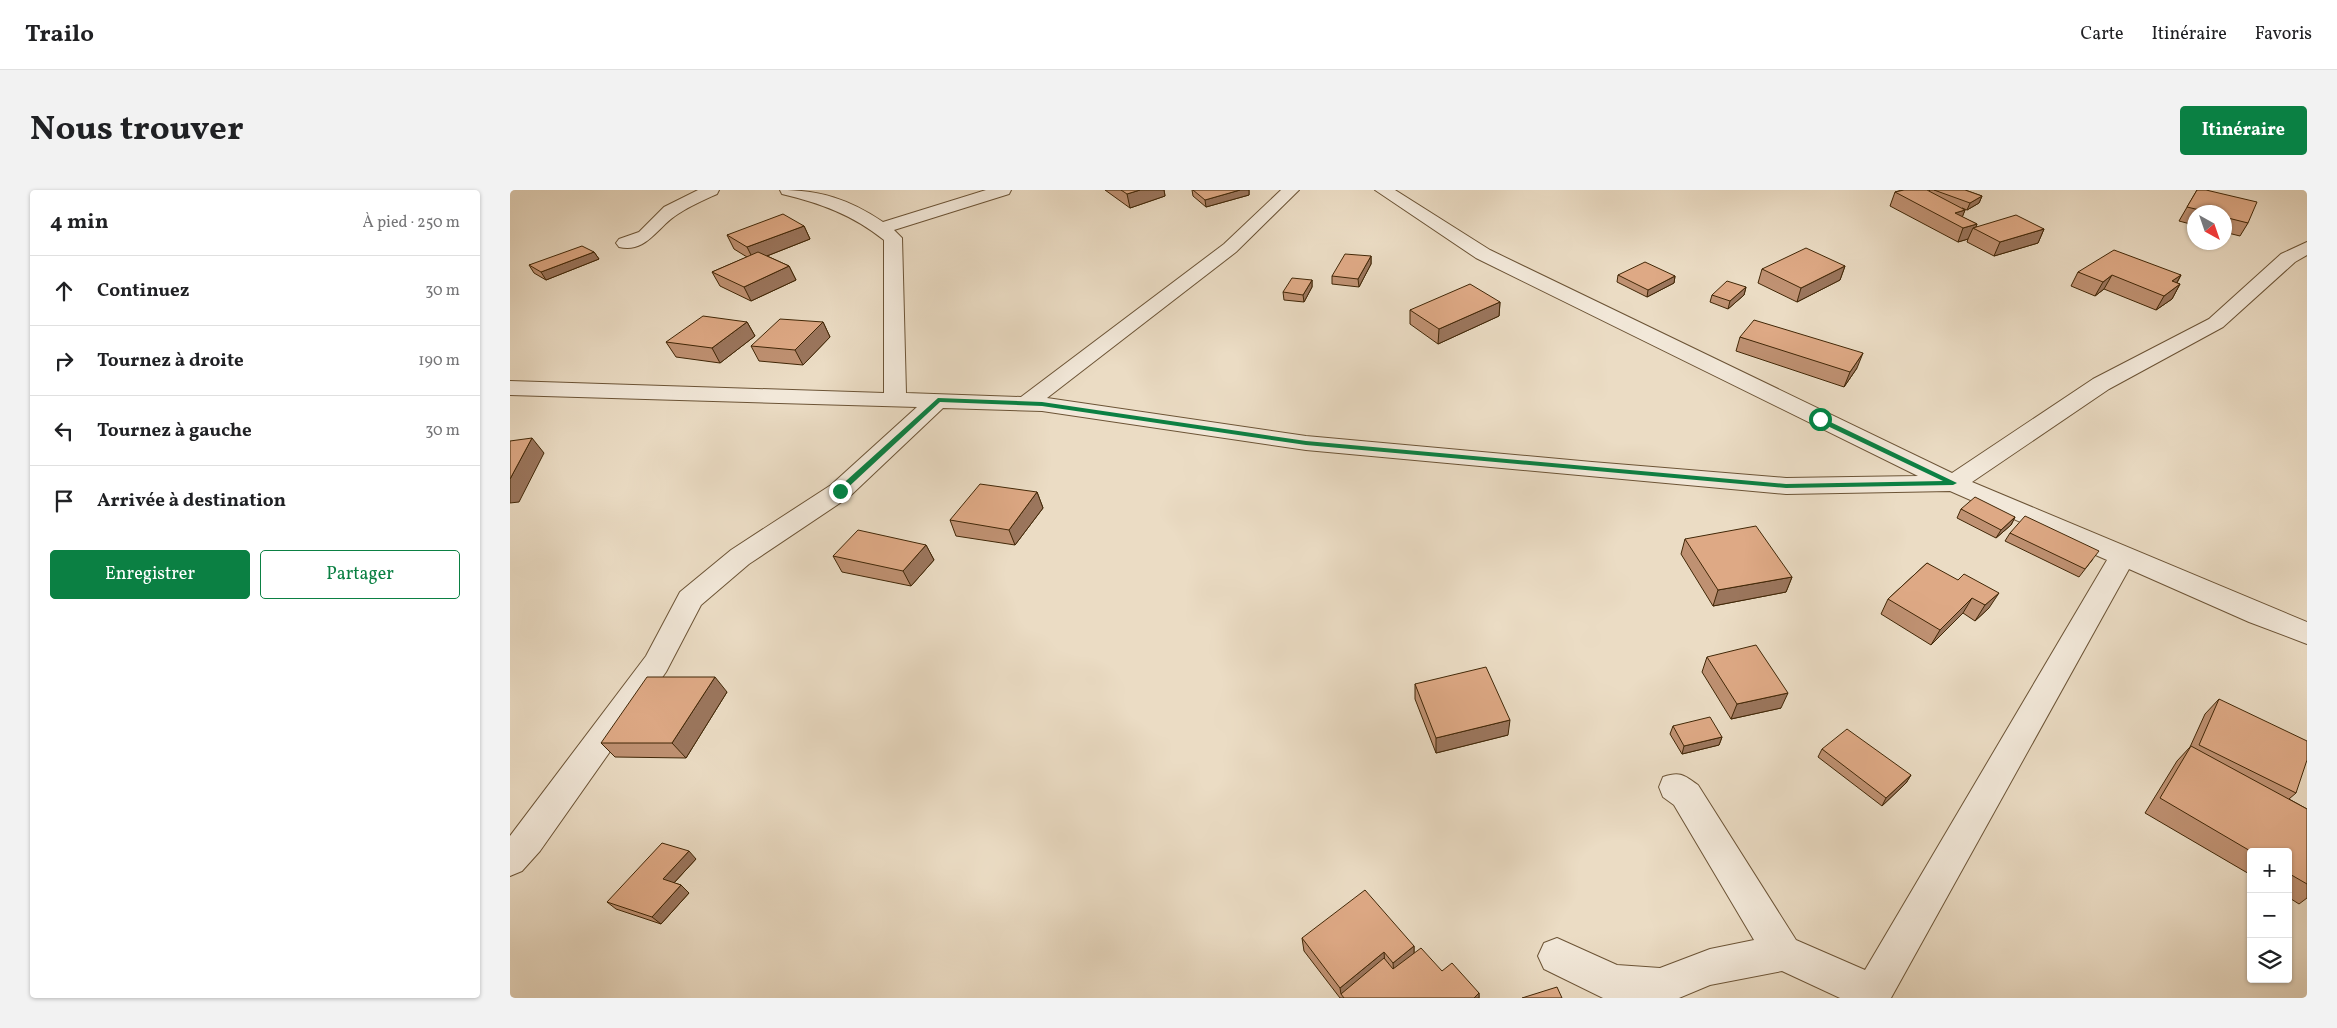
<!DOCTYPE html>
<html lang="fr">
<head>
<meta charset="utf-8">
<style>
  body { margin:0; font-family:Vollkorn,serif; background:#f2f2f2; color:#202124 }
  .controls { position:absolute; right:15px; bottom:15px; display:grid; overflow:hidden; border-radius:5px; box-shadow:0 1px 4px #0004 }
  .controls button { width:45px; height:45px; display:grid; place-items:center; padding:0; border:0; border-bottom:1px solid #e0e0e0; background:#fff; color:#202124; font:25px sans-serif }
  .compass { position:absolute; left:1677px; top:15px; width:45px; height:45px; border-radius:50%; background:#fff; box-shadow:0 1px 4px #0004; rotate:140deg }
  .stop { position:absolute; width:15px; height:15px; margin:-11px; border:4px solid #0b8043; border-radius:50%; background:#fff }
  .stop.end { background:#0b8043; border-color:#fff; box-shadow:0 1px 5px #0008 }
  .list { margin:0; padding:0; list-style:none }
  h2 { display:flex; justify-content:space-between; align-items:center; height:65px; margin:0; padding:0 20px; font-size:21px }
  h2 small { font-size:16px; font-weight:400; color:#757577 }
  .list li { display:grid; grid-template-columns:32px 1fr auto; gap:15px; align-items:center; box-sizing:border-box; height:70px; padding:0 20px; border-top:1px solid #e0e0e0 }
  .list b { display:block; font-size:19px; white-space:nowrap }
  .list em { font-size:16px; font-style:normal; color:#757577 }
  .actions { display:flex; gap:10px; padding:15px 20px }
  .actions a { flex:1; padding:11px 0; border:1px solid #0b8043; border-radius:5px; text-align:center; font-size:18px; color:#0b8043 }
  .actions .main { background:#0b8043; color:#fff }
  .icon { flex:none; width:28px; height:28px; fill:none; stroke:currentColor; stroke-width:2; stroke-linecap:round; stroke-linejoin:round }
  .map { position:relative; flex:none; width:1797px; height:808px; overflow:hidden; border-radius:5px }
  header { display:flex; align-items:center; gap:30px; box-sizing:border-box; height:70px; padding:0 25px; background:#fff; border-bottom:1px solid #e0e0e0 }
  header strong { font-size:24px }
  nav { display:flex; gap:28px; margin-inline-start:auto; font-size:18px }
  .intro { display:flex; align-items:center; justify-content:space-between; box-sizing:border-box; height:120px; padding:0 30px }
  h1 { margin:0; font-size:35px }
  .button { padding:12px 22px; border-radius:5px; background:#0b8043; color:#fff; font-size:18px; font-weight:700 }
  main { display:flex; gap:30px; padding:0 30px }
  aside { flex:1; background:#fff; border-radius:5px; box-shadow:0 1px 4px #0004 }
  .map>svg:first-child { display:block }
  .lines { fill:none; stroke-linecap:round; stroke-linejoin:round }
  .minor-casing { stroke:#6c5436; stroke-width:2 }
  .minor { fill:#f2e8d9; fill-rule:evenodd }
  .wall { fill:#bf9172; stroke:#412707 }
  .shaded-wall { fill:#9b765d; stroke:#412707 }
  .building { fill:#dea985; stroke:#412707 }
  .route { fill:#0b8043 }
</style>
</head>
<body>
<header>
<strong>Trailo</strong>
<nav><a>Carte</a><a>Itinéraire</a><a>Favoris</a></nav>
</header>
<div class="intro"><h1>Nous trouver</h1><a class="button">Itinéraire</a></div>
<main>
<aside>
<h2>4 min<small>À pied · 250 m</small></h2>
<ul class="list">
<li><svg class="icon" aria-label="ahead" viewBox="0 0 24 24"><path d="M12 20V5M6 11l6-6 6 6"/></svg><div><b>Continuez</b></div><em>30 m</em></li>
<li><svg class="icon" aria-label="right" viewBox="0 0 24 24"><path d="M7 20v-9h11M14 6l5 5-5 5"/></svg><div><b>Tournez à droite</b></div><em>190 m</em></li>
<li><svg class="icon" aria-label="left" viewBox="0 0 24 24"><path d="M17 20v-9H6M10 6l-5 5 5 5"/></svg><div><b>Tournez à gauche</b></div><em>30 m</em></li>
<li><svg class="icon" aria-label="arrive" viewBox="0 0 24 24"><path d="M6 21V4h12l-3 4 3 4H6"/></svg><div><b>Arrivée à destination</b></div></li>
</ul>
<div class="actions"><a class="main">Enregistrer</a><a>Partager</a></div>
</aside>
<div class="map">
<svg width="1797" height="808" viewBox="0 0 1797 808">
  <rect width="100%" height="100%" fill="#ebdcc4"/>
  <filter id="stains"><feTurbulence type="fractalNoise" baseFrequency=".004" numOctaves="4"/><feColorMatrix values="0 0 0 0 .2 0 0 0 0 .09 0 0 0 0 .02 0 0 0 .5 -.17"/></filter>
  <radialGradient id="worn" r=".72"><stop offset=".6" stop-color="#630" stop-opacity="0"/><stop offset="1" stop-color="#630" stop-opacity=".3"/></radialGradient>
  <g class="lines">
    <g class="minor-casing">
      <path id="minor" d="M 188,0 L 209,0 L 207,4 C 194,10 180,16 168,24 C 148,36 136,64 109,57 L 106,53 L 109,49 L 129,42 L 154,17 Z
        M 270,0 C 310,0 339,9 373,32 L 476,0 L 501,0 L 499,4 L 384,40 L 392,48 L 396,203 L 511,207 L 714,54 L 771,0 L 789,0 L 726,62 L 537,208 L 796,246 L 1082,272 L 1276,288 L 1408,286 L 966,68 L 865,0 L 885,0 L 980,60 L 1442,283 L 1583,189 L 1699,129 L 1771,64 L 1797,52 L 1797,65 L 1785,72 L 1713,137 L 1599,199 L 1462,292 L 1797,432 L 1797,454 L 1739,432 L 1619,379 L 1381,808 L 1330,808 L 1272,781 L 1200,795 L 1169,808 L 1093,808 L 1034,779 L 1028,766 L 1034,753 L 1047,748 L 1107,775 L 1150,778 L 1200,759 L 1244,750 L 1164,615 L 1153,607 L 1149,597 L 1153,587 C 1170,581 1174,585 1188,595 L 1286,750 L 1355,780 L 1597,370 L 1440,301 L 1276,304 L 796,260 L 532,221 L 433,218 L 339,307 L 239,374 L 191,415 L 156,482 L 30,661 L 12,681 L 0,686 L 0,646 L 136,466 L 170,402 L 221,360 L 321,295 L 407,217 L 0,205 L 0,191 L 374,203 L 374,50 C 343,25 310,13 272,4 Z"/>
    </g>
    <use href="#minor" class="minor"/>
  </g>
  <path class="wall" d="M 595,0 L 654,0 L 655,6 L 620,18 Z
    M 682,0 L 739,0 L 739,5 L 696,17 L 683,6 Z
    M 1392,0 L 1417,0 L 1419,1 L 1420,0 L 1455,0 L 1472,6 L 1469,13 L 1457,20 L 1452,18 L 1455,20 L 1452,27 L 1467,34 L 1466,37 L 1534,39 L 1528,53 L 1484,66 L 1457,52 L 1458,49 L 1448,52 L 1380,16 L 1385,2 Z
    M 1687,0 L 1738,33 L 1730,46 L 1714,42 L 1714,22 L 1684,22 L 1684,35 L 1669,31 Z
    M 294,36 L 300,49 L 257,66 L 279,76 L 286,90 L 241,111 L 210,96 L 202,82 L 237,67 L 224,59 L 217,45 Z
    M 84,62 L 89,69 L 36,90 L 24,83 L 19,75 Z
    M 861,66 L 861,74 L 849,97 L 822,94 L 822,86 Z
    M 1335,76 L 1330,90 L 1287,112 L 1248,93 L 1252,79 Z
    M 1568,82 L 1671,85 L 1667,93 L 1670,94 L 1662,109 L 1646,120 L 1594,99 L 1585,106 L 1561,96 Z
    M 1108,85 L 1165,86 L 1164,93 L 1137,107 L 1107,92 Z
    M 802,90 L 802,97 L 794,112 L 774,110 L 773,102 Z
    M 1236,97 L 1234,105 L 1218,119 L 1200,112 L 1202,105 Z
    M 990,112 L 989,126 L 928,154 L 900,134 L 900,120 Z
    M 237,132 L 245,146 L 210,173 L 166,167 L 156,152 Z
    M 313,132 L 320,147 L 293,175 L 249,171 L 241,156 Z
    M 1230,147 L 1347,178 L 1334,197 L 1226,161 Z
    M 527,302 L 533,318 L 505,355 L 446,346 L 440,330 Z
    M 1451,319 L 1505,327 L 1501,335 L 1486,348 L 1447,328 Z
    M 1500,343 L 1583,369 L 1569,387 L 1495,351 Z
    M 1175,349 L 1282,387 L 1276,402 L 1203,416 L 1171,364 Z
    M 416,355 L 424,370 L 401,396 L 332,382 L 323,366 Z
    M 1417,373 L 1479,418 L 1465,431 L 1453,423 L 1421,455 L 1371,424 L 1378,409 Z
    M 1197,467 L 1271,518 L 1221,529 L 1192,482 Z
    M 905,494 L 998,545 L 926,563 L 905,509 Z
    M 217,502 L 176,568 L 105,567 L 91,553 Z
    M 1709,509 L 1786,603 L 1779,609 L 1797,619 L 1797,708 L 1789,714 L 1778,707 L 1778,662 L 1741,662 L 1741,685 L 1635,623 L 1667,571 L 1680,557 L 1695,524 Z
    M 1163,536 L 1212,547 L 1209,555 L 1172,564 L 1160,544 Z
    M 1312,559 L 1401,585 L 1396,593 L 1372,616 L 1308,567 Z
    M 186,669 L 164,693 L 171,695 L 179,703 L 151,734 L 106,719 L 97,712 Z
    M 792,748 L 904,756 L 904,763 L 932,781 L 969,803 L 969,808 L 830,808 L 794,761 Z"/>
  <path class="shaded-wall" d="M 630,0 L 654,0 L 655,6 L 620,18 L 617,4 Z
    M 730,0 L 739,0 L 739,5 L 696,17 L 695,10 Z
    M 1472,6 L 1469,13 L 1457,20 L 1460,13 Z
    M 1455,20 L 1450,33 L 1445,23 Z
    M 1467,34 L 1465,39 L 1463,38 L 1458,49 L 1448,52 L 1453,38 Z
    M 294,36 L 300,49 L 244,71 L 237,57 Z
    M 1534,39 L 1528,53 L 1484,66 L 1490,52 Z
    M 84,62 L 89,69 L 36,90 L 31,82 Z
    M 861,66 L 861,74 L 849,97 L 848,89 Z
    M 279,76 L 286,90 L 241,111 L 234,97 Z
    M 1335,76 L 1330,90 L 1287,112 L 1291,98 Z
    M 1602,85 L 1594,99 L 1585,106 L 1593,92 Z
    M 1671,85 L 1663,99 L 1662,91 Z
    M 1165,86 L 1164,93 L 1137,107 L 1138,100 Z
    M 802,90 L 802,97 L 794,112 L 793,105 Z
    M 1670,94 L 1662,109 L 1646,120 L 1654,106 Z
    M 1236,97 L 1234,105 L 1218,119 L 1220,111 Z
    M 990,112 L 989,126 L 928,154 L 929,139 Z
    M 237,132 L 245,146 L 210,173 L 202,158 Z
    M 313,132 L 320,147 L 293,175 L 285,160 Z
    M 1353,163 L 1347,178 L 1334,197 L 1340,182 Z
    M 22,248 L 34,263 L 9,312 L 0,313 L 0,289 Z
    M 527,302 L 533,318 L 505,355 L 499,340 Z
    M 1505,327 L 1501,335 L 1486,348 L 1491,340 Z
    M 416,355 L 424,370 L 401,396 L 393,381 Z
    M 1282,387 L 1276,402 L 1203,416 L 1208,400 Z
    M 1489,403 L 1479,418 L 1465,431 L 1475,415 Z
    M 1462,408 L 1453,423 L 1421,455 L 1430,440 Z
    M 205,487 L 217,502 L 176,568 L 162,553 Z
    M 1278,503 L 1271,518 L 1221,529 L 1227,514 Z
    M 1000,530 L 998,545 L 926,563 L 926,548 Z
    M 1212,547 L 1209,555 L 1172,564 L 1174,556 Z
    M 1401,585 L 1396,593 L 1372,616 L 1376,608 Z
    M 179,661 L 186,669 L 161,696 L 153,689 Z
    M 171,695 L 179,703 L 151,734 L 142,727 Z
    M 904,756 L 904,769 L 884,786 L 883,773 Z
    M 874,762 L 875,775 L 831,804 L 830,798 Z
    M 969,803 L 969,808 L 964,808 Z"/>
  <path class="building" d="M 611,0 L 630,0 L 617,4 Z
    M 683,0 L 730,0 L 695,10 Z
    M 1394,0 L 1417,0 L 1455,20 L 1445,23 L 1467,34 L 1453,38 L 1385,2 Z
    M 1424,0 L 1455,0 L 1472,6 L 1460,13 Z
    M 1687,0 L 1696,0 L 1747,12 L 1738,33 L 1714,27 L 1714,22 L 1698,22 L 1677,17 Z
    M 273,24 L 294,36 L 237,57 L 217,45 Z
    M 1506,25 L 1534,39 L 1490,52 L 1463,38 Z
    M 72,56 L 84,62 L 31,82 L 19,75 Z
    M 1296,58 L 1335,76 L 1291,98 L 1252,79 Z
    M 1604,60 L 1671,85 L 1662,91 L 1670,94 L 1654,106 L 1602,85 L 1593,92 L 1568,82 Z
    M 248,62 L 279,76 L 234,97 L 202,82 Z
    M 835,64 L 861,66 L 848,89 L 822,86 Z
    M 1135,72 L 1165,86 L 1138,100 L 1108,85 Z
    M 782,88 L 802,90 L 793,105 L 773,102 Z
    M 1217,91 L 1236,97 L 1220,111 L 1202,105 Z
    M 960,94 L 990,112 L 929,139 L 900,120 Z
    M 193,126 L 237,132 L 202,158 L 156,152 Z
    M 270,129 L 313,132 L 285,160 L 241,156 Z
    M 1244,130 L 1353,163 L 1340,182 L 1230,147 Z
    M 22,248 L 0,289 L 0,251 Z
    M 470,294 L 527,302 L 499,340 L 440,330 Z
    M 1465,307 L 1505,327 L 1491,340 L 1451,319 Z
    M 1515,326 L 1589,361 L 1575,379 L 1500,343 Z
    M 1246,336 L 1282,387 L 1208,400 L 1175,349 Z
    M 348,340 L 416,355 L 393,381 L 323,366 Z
    M 1417,373 L 1448,390 L 1454,384 L 1489,403 L 1475,415 L 1462,408 L 1430,440 L 1378,409 Z
    M 1246,455 L 1278,503 L 1227,514 L 1197,467 Z
    M 976,477 L 1000,530 L 926,548 L 905,494 Z
    M 137,487 L 205,487 L 162,553 L 91,553 Z
    M 1709,509 L 1797,551 L 1797,570 L 1786,603 L 1689,555 Z
    M 1200,527 L 1212,547 L 1174,556 L 1163,536 Z
    M 1337,539 L 1401,585 L 1376,608 L 1312,559 Z
    M 1681,556 L 1797,619 L 1797,694 L 1778,683 L 1778,662 L 1742,662 L 1650,608 Z
    M 152,653 L 179,661 L 153,689 L 171,695 L 142,727 L 97,712 Z
    M 855,700 L 904,756 L 883,773 L 874,762 L 830,798 L 792,748 Z
    M 911,758 L 932,781 L 942,773 L 969,803 L 964,808 L 834,808 L 831,804 L 874,768 L 883,779 Z
    M 1047,797 L 1052,808 L 1012,808 Z"/>
  <path class="route" d="M 428,208 L 532,212 L 796,251 L 1276,294 L 1433,291 L 1307,231 L 1310,227 L 1447,293 L 1443,295 L 1276,298 L 796,255 L 532,216 L 430,212 L 332,303 L 327,303 L 327,299 Z"/>
  <rect width="100%" height="100%" filter="url(#stains)"/>
  <rect width="100%" height="100%" fill="url(#worn)"/>
</svg>
<div class="controls">
<button>+</button>
<button>−</button>
<button><svg class="icon" aria-label="layers" viewBox="0 0 24 24"><path d="M12 4l9 5-9 5-9-5zM3 14l9 5 9-5"/></svg></button>
</div>
<svg class="compass" viewBox="-18 -18 36 36"><path d="M0-13l5 13h-10z" fill="#e53935"/><path d="M0 13l5-13h-10z" fill="#757577"/></svg>
<div class="stop" style="left:1310px;top:229px"></div>
<div class="stop end" style="left:330px;top:301px"></div>
</div>
</main>
</body>
</html>
